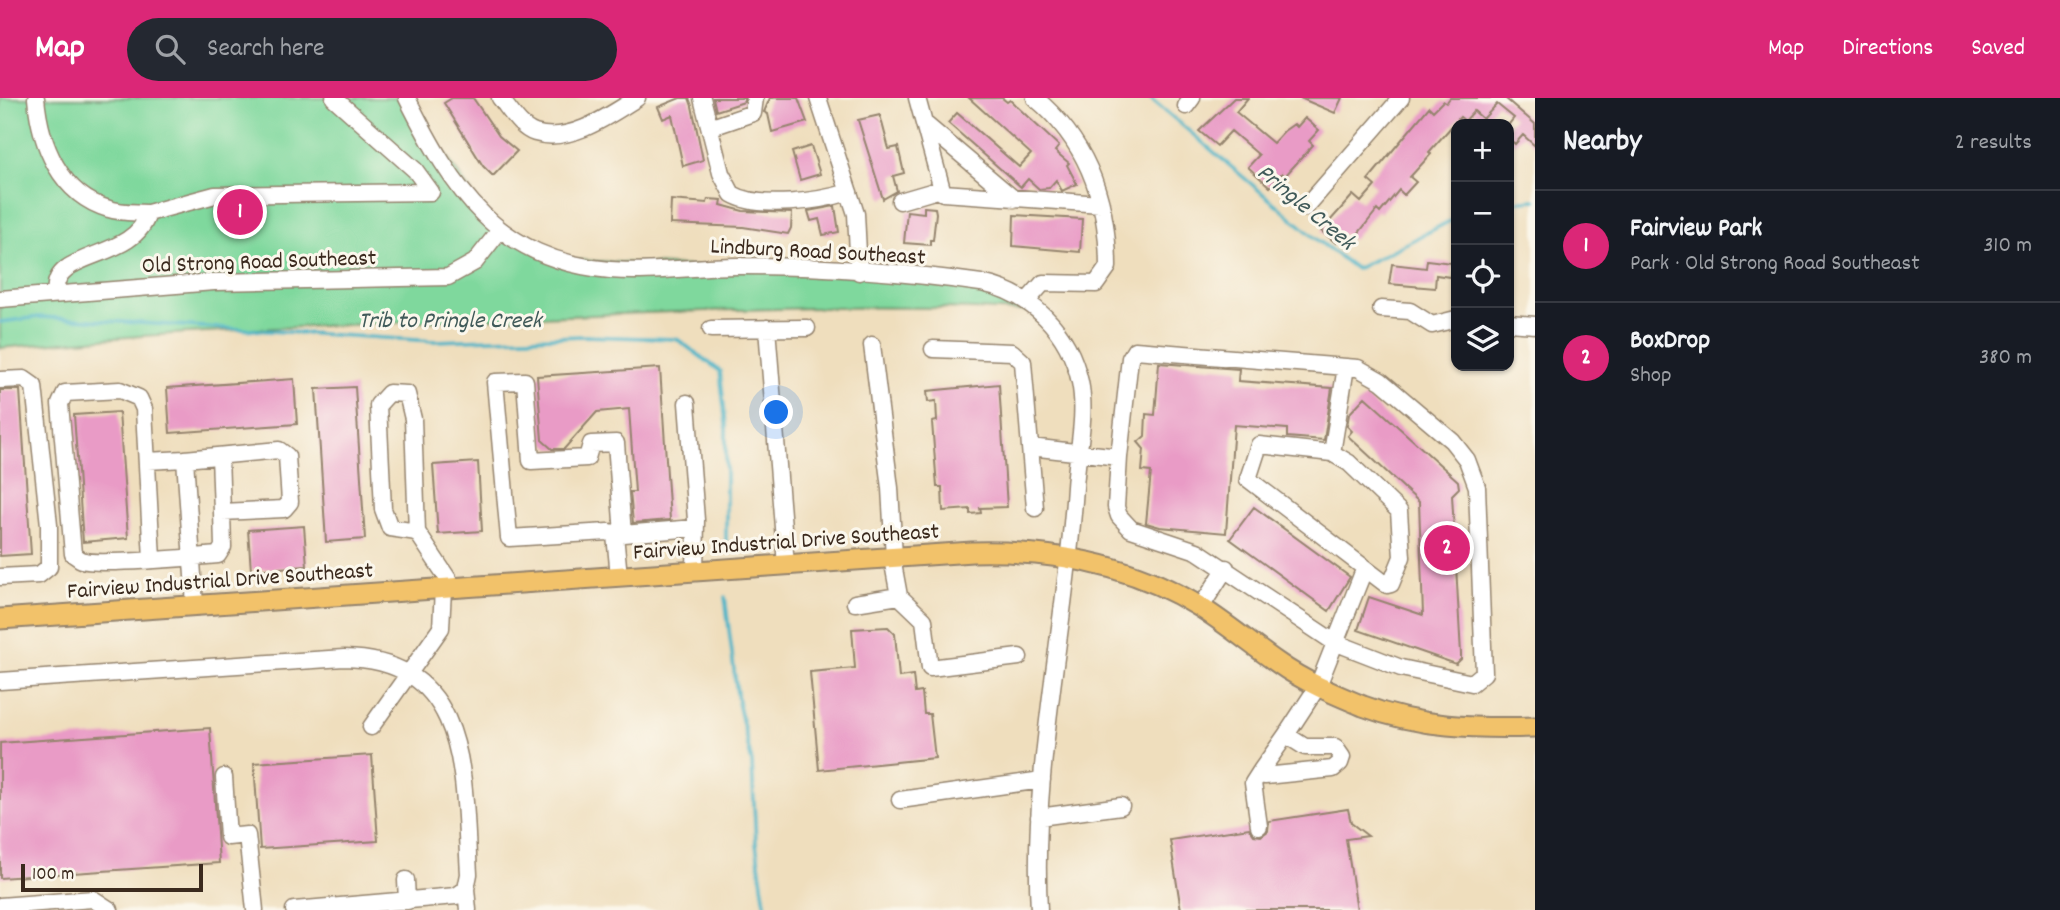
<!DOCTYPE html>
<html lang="en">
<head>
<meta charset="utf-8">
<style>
  body { margin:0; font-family:Dekko,sans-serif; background:#242831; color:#f1f3f6 }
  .controls { position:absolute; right:21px; top:21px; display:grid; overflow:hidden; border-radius:14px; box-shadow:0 2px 5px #0004 }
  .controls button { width:63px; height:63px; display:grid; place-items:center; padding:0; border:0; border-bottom:2px solid #363941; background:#171b24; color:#f1f3f6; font:35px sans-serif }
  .scale { position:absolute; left:21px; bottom:18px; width:182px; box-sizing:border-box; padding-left:7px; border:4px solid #3b2a1e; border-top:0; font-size:19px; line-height:24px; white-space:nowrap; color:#3b2a1e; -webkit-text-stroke:5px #fbf7ec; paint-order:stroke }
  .you { position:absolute; left:777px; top:315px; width:24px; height:24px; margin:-18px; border:5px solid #fff; border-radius:50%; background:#1a73e8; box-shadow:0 0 0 10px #1a73e833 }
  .badge { display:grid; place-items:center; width:46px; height:46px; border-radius:50%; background:#db2777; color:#fff; font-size:23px; font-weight:700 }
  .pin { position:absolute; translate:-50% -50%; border:4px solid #fff; box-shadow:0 2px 7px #0006 }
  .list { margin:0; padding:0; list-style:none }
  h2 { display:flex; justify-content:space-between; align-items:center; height:91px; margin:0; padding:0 28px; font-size:30px }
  h2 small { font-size:23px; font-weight:400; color:#9ea1a6 }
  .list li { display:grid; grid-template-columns:46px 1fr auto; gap:21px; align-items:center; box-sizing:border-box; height:112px; padding:0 28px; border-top:2px solid #363941 }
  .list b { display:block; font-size:26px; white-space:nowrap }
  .list p { margin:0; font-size:23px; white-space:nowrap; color:#9ea1a6 }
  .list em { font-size:23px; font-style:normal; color:#9ea1a6 }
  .icon { flex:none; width:38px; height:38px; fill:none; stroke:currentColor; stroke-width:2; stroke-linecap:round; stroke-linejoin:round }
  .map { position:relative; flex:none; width:1535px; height:812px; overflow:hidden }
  header { display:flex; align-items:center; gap:42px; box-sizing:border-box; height:98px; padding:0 35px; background:#db2777; color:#fff }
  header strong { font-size:33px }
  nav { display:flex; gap:38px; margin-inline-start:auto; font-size:24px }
  .search { width:490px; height:63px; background:#242831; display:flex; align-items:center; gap:18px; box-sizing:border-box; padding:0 24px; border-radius:38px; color:#9ea1a6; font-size:26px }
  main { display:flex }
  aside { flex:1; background:#171b24 }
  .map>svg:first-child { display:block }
  .green { fill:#7fd89d; stroke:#5d815e; stroke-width:2 }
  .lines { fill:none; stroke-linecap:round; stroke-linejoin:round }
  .stream { stroke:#4ab4c7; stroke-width:3.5 }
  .building { fill:#e99bc6 }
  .minor-casing { stroke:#95846e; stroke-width:19 }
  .major-casing { stroke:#95846e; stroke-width:23 }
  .minor { stroke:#fff; stroke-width:16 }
  .major { stroke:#f2c26a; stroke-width:19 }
  .labels { text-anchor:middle; stroke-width:6; stroke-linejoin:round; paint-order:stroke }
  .street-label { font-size:23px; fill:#3b2a1e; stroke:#fbf7ec }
  .water-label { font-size:24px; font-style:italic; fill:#405a59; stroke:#fbf7ec }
</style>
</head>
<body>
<header>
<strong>Map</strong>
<div class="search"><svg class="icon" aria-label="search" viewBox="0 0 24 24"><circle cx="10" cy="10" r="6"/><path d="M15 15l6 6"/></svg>Search here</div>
<nav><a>Map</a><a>Directions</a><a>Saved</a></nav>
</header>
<main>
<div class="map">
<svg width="1535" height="812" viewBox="0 0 1535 812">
  <rect width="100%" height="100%" fill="#fbf7ec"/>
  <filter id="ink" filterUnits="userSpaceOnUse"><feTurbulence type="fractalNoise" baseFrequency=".0143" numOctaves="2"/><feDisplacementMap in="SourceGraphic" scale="14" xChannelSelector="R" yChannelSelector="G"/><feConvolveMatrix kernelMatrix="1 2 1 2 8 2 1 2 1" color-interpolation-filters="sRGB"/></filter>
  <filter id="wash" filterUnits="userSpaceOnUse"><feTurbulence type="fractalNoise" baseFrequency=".00686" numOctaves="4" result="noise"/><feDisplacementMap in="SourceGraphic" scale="28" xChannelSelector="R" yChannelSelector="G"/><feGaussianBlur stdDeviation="1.57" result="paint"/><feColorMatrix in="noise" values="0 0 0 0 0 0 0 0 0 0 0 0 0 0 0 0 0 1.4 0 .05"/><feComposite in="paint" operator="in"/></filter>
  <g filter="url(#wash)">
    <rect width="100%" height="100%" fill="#efdebd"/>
    <path class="green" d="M 0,0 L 407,0 L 494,128 L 558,161 L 967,183 L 1040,214 C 873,204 705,213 538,219 C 359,226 179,232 0,250 Z"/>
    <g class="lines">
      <path class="stream" d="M 1150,0 L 1320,144 L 1356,171 L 1456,120
        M 1509,104 L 1535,102
        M 0,224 L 40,219 L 434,243 L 584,238 L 677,241 L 720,273 L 726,327 L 726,444
        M 725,499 L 738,604 L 752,665 L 756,746 L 766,812"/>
    </g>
    <g id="blocks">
      <path class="building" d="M 452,0 L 473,0 L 499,38 L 517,53 L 493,78 L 483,68 L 444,5 Z
        M 680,0 L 689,0 L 692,8 L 703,62 L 683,68 L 672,17 L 663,21 L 658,9 Z
        M 713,0 L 744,0 L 744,4 L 716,13 Z
        M 770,0 L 798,0 L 807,24 L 772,34 L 768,16 L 764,14 Z
        M 969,0 L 1002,0 L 1007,4 L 1010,2 L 1059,48 L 1055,53 L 1069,65 L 1067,67 L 1077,86 L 1062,93 L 1056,82 L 1049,90 L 1039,91 L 1028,81 L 1021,89 L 948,25 L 957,15 L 1019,69 L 1031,56 Z
        M 1234,0 L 1248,0 L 1236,14 L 1273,45 L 1284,33 L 1294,26 L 1297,29 L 1305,20 L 1319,32 L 1309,43 L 1313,47 L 1285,78 L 1282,75 L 1270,89 L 1248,69 L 1259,57 L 1231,33 L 1217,48 L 1199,33 Z
        M 1300,0 L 1342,0 L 1335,15 Z
        M 1450,0 L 1505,0 L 1535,26 L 1535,48 L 1523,37 L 1515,46 L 1509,41 L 1509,26 L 1514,20 L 1497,6 L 1483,21 L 1474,13 L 1465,23 L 1460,19 L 1429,54 L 1431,56 L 1410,79 L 1416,84 L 1404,97 L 1399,92 L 1380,115 L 1377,112 L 1353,142 L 1344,135 L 1336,145 L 1321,133 L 1353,97 L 1361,104 L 1375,88 L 1368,82 L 1429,9 L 1433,13 L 1443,3 L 1446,5 Z
        M 880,17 L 889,51 L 898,49 L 904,75 L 893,78 L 897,93 L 883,101 L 858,22 Z
        M 811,48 L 820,76 L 800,82 L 792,54 Z
        M 708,101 L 722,102 L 721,107 L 743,113 L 792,115 L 791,130 L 788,136 L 743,129 L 670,126 L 671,102 L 707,105 Z
        M 835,108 L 839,134 L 823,137 L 819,121 L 811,123 L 808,113 Z
        M 924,109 L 935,110 L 936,115 L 933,142 L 930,142 L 930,147 L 904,145 L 907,113 L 924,115 Z
        M 1014,117 L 1082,121 L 1080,154 L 1013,148 Z
        M 1427,162 L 1452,165 L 1450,179 L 1436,177 L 1435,190 L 1389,186 L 1392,166 L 1426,170 Z
        M 1159,265 L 1239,271 L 1238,283 L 1332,290 L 1324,342 L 1287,339 L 1287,331 L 1234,327 L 1226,435 L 1160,429 L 1146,425 L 1151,374 L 1142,373 L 1144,351 L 1138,344 L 1145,338 L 1146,316 L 1155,317 Z
        M 660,270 L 670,422 L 633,425 L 630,394 L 635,394 L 629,311 L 597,314 L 564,351 L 552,351 L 542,342 L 537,278 Z
        M 294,281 L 297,326 L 170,335 L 167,290 Z
        M 999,286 L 1007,409 L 980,410 L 981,415 L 970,416 L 970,411 L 943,413 L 942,389 L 937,389 L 932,324 L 937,323 L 936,303 L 928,304 L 927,293 Z
        M 355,289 L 365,441 L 326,444 L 316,291 Z
        M 0,292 L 20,292 L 31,456 L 0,458 Z
        M 1365,299 L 1458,383 L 1459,390 L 1452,397 L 1461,556 L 1461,561 L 1456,566 L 1358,532 L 1369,499 L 1423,517 L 1419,404 L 1348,338 L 1352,333 L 1347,328 L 1349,316 Z
        M 119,314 L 128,440 L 83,444 L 74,317 Z
        M 478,364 L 482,433 L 438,436 L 433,367 Z
        M 1254,409 L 1350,479 L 1329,513 L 1230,441 Z
        M 304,428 L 307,468 L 251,472 L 248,432 Z
        M 888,529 L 895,536 L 899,579 L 913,577 L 915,595 L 922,594 L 924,616 L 930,616 L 935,660 L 819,672 L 810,574 L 855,570 L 852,531 Z
        M 210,630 L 219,765 L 0,780 L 0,645 Z
        M 372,657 L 378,743 L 260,751 L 254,665 Z
        M 1348,711 L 1351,725 L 1368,738 L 1346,741 L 1357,812 L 1181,812 L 1170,742 L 1249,730 L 1254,737 L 1261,738 L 1268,733 L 1269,723 Z"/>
    </g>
  </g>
  <g filter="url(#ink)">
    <use href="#blocks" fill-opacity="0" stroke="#95846e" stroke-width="2"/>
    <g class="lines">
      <g class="minor-casing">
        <path id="minor" d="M 36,0 C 40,46 60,97 109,111 C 121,115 135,114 148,115 C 135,164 50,151 56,195
          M 334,0 L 415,72 L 431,94
          M 407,0 C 453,92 497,162 610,172 C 652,176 700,167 742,168 C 821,168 903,174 981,185 C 1031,195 1069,233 1080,284 C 1087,317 1077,355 1075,389 C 1066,531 1031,670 1039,812
          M 500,0 C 510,12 520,30 535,35 C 570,46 610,17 637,0
          M 702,0 L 721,75 L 732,96 C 759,112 820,103 849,94
          M 818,0 L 856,116 L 859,174
          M 917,0 L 943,95 L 1101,106
          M 1186,8 L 1192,0
          M 924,25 L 1014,101
          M 712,29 L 753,15 L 755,0
          M 900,103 L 941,91
          M 1305,110 L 1401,0
          M 148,115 L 215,97 L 431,94
          M 0,201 L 214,184 L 448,179 L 475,164 L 500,132
          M 1027,203 L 1043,185 L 1096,186 L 1108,169 C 1108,103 1087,43 1035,0
          M 1381,211 L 1410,213 L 1432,227 L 1456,221
          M 1509,225 L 1535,227
          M 767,230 L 786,467
          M 711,231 L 807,230
          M 872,247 L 890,390 L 894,459
          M 933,251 L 1012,254 L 1023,264 L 1035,410
          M 0,282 L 24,281 L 34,288 L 49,427 L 49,469 L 39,477 L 0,479
          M 687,305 L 696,422 L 695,473
          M 1030,349 L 1119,359 L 1130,260 L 1135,252 L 1358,270 L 1381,283 L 1452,343 L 1467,362 L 1477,389 L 1484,575 L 1472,585 L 1401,570 L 1334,544 L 1197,453 L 1131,431 L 1119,418 L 1116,409 L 1119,359
          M 1332,355 L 1259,347 L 1248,381 L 1387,487 L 1391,486 L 1402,459 L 1399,413 L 1349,365 L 1332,355 L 1346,269
          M 220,358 L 222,414
          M 147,363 L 185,361
          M 417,434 L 413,321 L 407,296 L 389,295 L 378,307 L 383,411 L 390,430 L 417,434 L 454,490
          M 623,436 L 616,345 L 591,346 L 587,360 L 531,363 L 525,283 L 495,284 L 509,440 L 608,434 L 623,436 L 695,430
          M 615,437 L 619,478
          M 892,460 L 899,498 L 924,522 L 930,570 L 1019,559
          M 152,461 L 144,311 L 139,300 L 120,292 L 65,295 L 60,306 L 73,456 C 76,458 79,461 82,462 C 96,468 197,459 218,457 L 223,449 L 222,414 L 284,411 L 290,404 L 287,358 L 279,352 L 185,361 L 195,507
          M 855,505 L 899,498
          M 1201,509 L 1226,470
          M 0,583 L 344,560 C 472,562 463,681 469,776 L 466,791 L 456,798 L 294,812
          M 371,629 L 441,530 L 443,491
          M 1286,637 L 1262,671 L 1265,678 L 1333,671 L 1340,665 L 1342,659 L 1335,649 L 1305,649 L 1286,637 L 1318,588 L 1364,472
          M 224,679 L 228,739 L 247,737 L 255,812
          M 900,702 L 1042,682
          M 1039,719 L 1121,708
          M 1259,728 L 1253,685 L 1262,671
          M 406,782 L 407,803
          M 466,791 L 468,812
          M 0,808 L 93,801 L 110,812"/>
      </g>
      <g class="major-casing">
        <path id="major" d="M 0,521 L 972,454 C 1052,452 1132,466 1200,509 C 1227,526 1252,547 1278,565 C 1303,583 1334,596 1363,608 C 1418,629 1476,631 1535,629"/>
      </g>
      <use href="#minor" class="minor"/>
      <use href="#major" class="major"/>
    </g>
  </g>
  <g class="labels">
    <g class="street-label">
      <text transform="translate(818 152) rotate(3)" y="8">Lindburg Road Southeast</text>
      <text transform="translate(259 162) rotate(-2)" y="8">Old Strong Road Southeast</text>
      <text transform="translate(786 442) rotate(-4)" y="8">Fairview Industrial Drive Southeast</text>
      <text transform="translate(220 481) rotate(-4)" y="8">Fairview Industrial Drive Southeast</text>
    </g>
    <g class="water-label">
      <text transform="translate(1307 108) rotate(40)" y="8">Pringle Creek</text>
      <text x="450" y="229">Trib to Pringle Creek</text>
    </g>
  </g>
</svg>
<div class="controls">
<button>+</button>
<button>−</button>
<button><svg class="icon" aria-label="locate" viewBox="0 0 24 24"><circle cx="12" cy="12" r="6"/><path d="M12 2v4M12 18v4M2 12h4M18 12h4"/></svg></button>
<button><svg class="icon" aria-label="layers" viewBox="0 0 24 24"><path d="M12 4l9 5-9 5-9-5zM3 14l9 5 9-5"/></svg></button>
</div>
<div class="scale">100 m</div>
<div class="you"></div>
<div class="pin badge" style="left:240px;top:114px">1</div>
<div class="pin badge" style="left:1447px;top:450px">2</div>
</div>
<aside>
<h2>Nearby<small>2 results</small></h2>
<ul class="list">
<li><span class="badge">1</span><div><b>Fairview Park</b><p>Park · Old Strong Road Southeast</p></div><em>310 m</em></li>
<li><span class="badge">2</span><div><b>BoxDrop</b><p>Shop</p></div><em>380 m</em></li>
</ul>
</aside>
</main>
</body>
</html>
